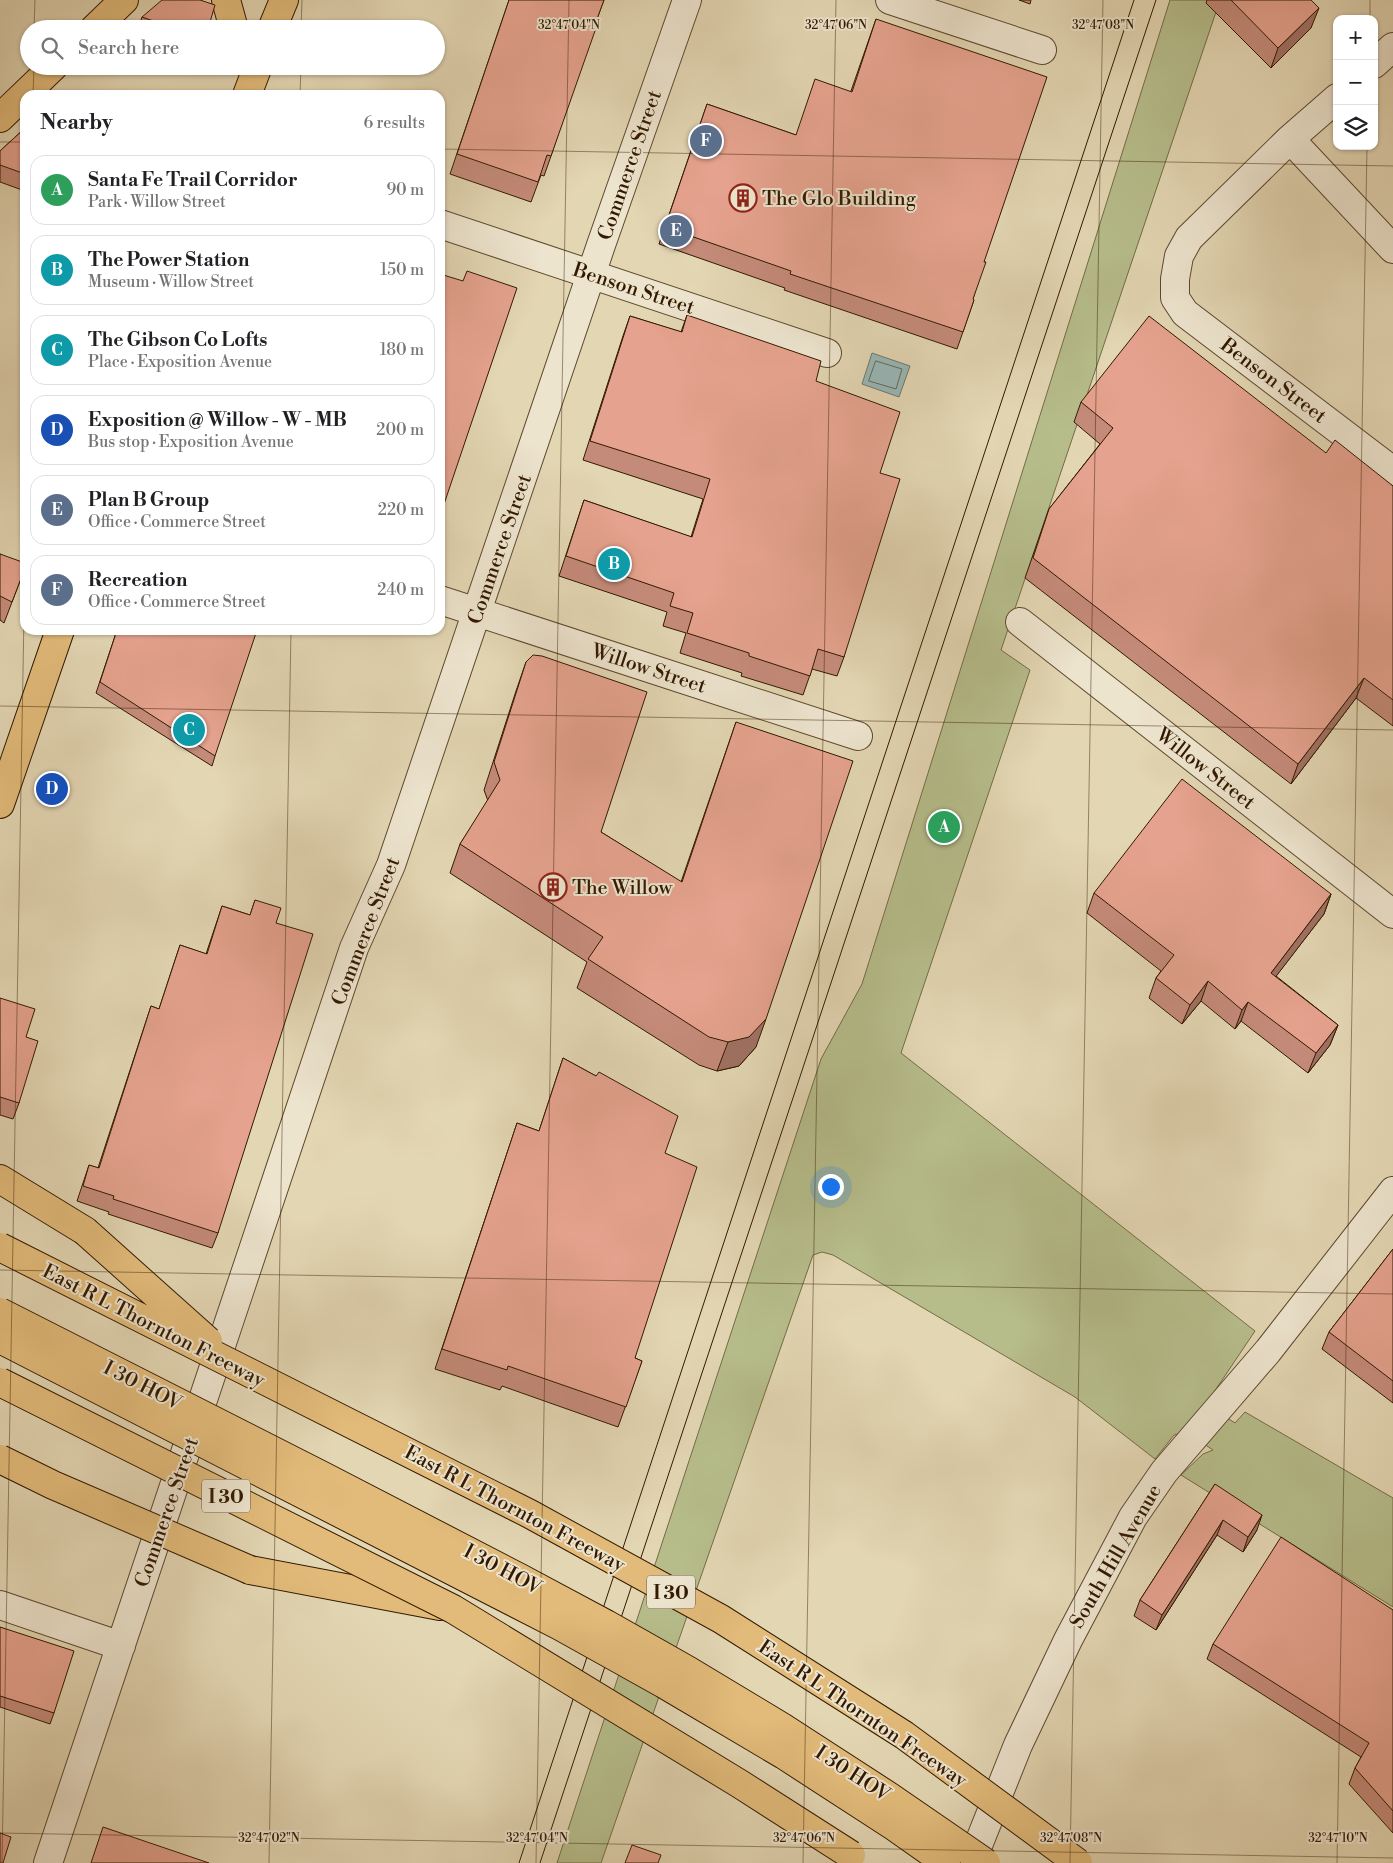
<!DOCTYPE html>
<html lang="en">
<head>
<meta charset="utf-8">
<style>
  body { margin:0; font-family:"Libre Bodoni",serif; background:#f6f6f6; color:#202124 }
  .controls { position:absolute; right:15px; top:15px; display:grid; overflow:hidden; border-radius:10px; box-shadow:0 1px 4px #0004 }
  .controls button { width:45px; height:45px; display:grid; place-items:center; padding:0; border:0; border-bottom:1px solid #e0e0e0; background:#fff; color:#202124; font:25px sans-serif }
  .you { position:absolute; left:830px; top:1186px; width:18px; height:18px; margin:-12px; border:4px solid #fff; border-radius:50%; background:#1a73e8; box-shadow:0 0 0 8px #1a73e833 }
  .badge { display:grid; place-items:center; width:32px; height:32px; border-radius:50%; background:#0f766e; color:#fff; font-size:16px; font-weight:700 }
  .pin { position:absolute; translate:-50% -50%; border:2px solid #fff; box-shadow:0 1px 5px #0006 }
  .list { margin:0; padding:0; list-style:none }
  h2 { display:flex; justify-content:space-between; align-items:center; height:65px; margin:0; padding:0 20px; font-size:21px }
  h2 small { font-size:16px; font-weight:400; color:#757577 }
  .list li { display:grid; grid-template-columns:32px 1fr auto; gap:15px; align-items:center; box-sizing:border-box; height:70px; margin:0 10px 10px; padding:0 10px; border:1px solid #e0e0e0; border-radius:15px }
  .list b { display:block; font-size:19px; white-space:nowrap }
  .list p { margin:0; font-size:16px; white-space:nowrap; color:#757577 }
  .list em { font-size:16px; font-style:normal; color:#757577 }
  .icon { flex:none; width:28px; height:28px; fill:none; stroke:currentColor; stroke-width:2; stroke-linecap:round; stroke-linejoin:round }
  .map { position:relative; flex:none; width:1393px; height:1863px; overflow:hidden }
  .search { position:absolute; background:#fff; box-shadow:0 1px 4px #0004; left:20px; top:20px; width:425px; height:55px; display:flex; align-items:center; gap:12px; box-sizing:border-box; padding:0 18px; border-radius:28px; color:#757577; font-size:19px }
  .panel { position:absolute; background:#fff; box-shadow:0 1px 4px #0004; left:20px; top:90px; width:425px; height:545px; border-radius:15px }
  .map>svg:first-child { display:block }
  .green { fill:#b6bd8b; stroke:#746b46 }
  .water { fill:#98b7b6; stroke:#6f786e }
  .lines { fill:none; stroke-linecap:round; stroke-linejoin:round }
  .shore { stroke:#65685c; stroke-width:1 }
  .minor-casing { stroke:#5e482e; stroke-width:30 }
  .major-casing { stroke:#321901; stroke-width:30 }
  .highway-casing { stroke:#321901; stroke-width:30 }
  .minor { stroke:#ede4ce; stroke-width:28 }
  .major { stroke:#e2bb7a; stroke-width:28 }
  .highway { stroke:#e2bb7a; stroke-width:28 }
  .tram { stroke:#321901; stroke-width:1 }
  .highway-bridge-casing { stroke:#321901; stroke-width:30; stroke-linecap:butt }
  .highway-bridge { stroke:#e2bb7a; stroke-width:28 }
  .wall { fill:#c58b7a; stroke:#321901 }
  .shaded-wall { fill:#a07163; stroke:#321901 }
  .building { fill:#e5a28e; stroke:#321901 }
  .ticks { fill:none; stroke:#321901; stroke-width:1; stroke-opacity:0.45 }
  .labels { text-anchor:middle; stroke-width:4; stroke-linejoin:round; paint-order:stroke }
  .shield { fill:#ede4ce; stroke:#6a563e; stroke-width:1 }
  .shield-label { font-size:19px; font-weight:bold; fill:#321901 }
  .street-label { font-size:20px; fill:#321901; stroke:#ede4ce }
  .poi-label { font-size:20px; fill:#321901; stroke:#ede4ce; text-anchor:start }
  .ticks-label { font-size:12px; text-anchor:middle; fill:#321901; stroke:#ede4ce; stroke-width:4; stroke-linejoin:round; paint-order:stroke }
</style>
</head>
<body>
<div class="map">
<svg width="1393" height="1863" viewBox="0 0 1393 1863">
  <rect width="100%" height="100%" fill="#e3d6b3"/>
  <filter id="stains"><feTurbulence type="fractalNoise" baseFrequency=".004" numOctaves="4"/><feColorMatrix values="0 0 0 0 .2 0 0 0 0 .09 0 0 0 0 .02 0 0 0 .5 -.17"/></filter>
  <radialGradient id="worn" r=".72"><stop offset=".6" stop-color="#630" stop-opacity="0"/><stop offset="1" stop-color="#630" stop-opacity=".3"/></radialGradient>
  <path class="green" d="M 1170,0 L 1220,0 L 1001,650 L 1030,670 L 901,1053 L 1255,1331 L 1206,1404 L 1235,1423 L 1245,1412 L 1393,1498 L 1393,1607 L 1181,1475 L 1203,1454 L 1213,1450 L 1186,1432 L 1174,1435 L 1155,1459 L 1075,1397 L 833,1255 L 822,1252 L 813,1255 L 601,1863 L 557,1863 L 821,1059 L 862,984 Z"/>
  <path class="water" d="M 872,353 L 910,366 L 899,397 L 862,384 Z"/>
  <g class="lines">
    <path class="shore" d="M 876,361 L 902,369 L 896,389 L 869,381 Z"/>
    <g class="minor-casing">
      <path id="minor" d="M 890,0 L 1042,50
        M 1374,64 L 1393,47
        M 1337,98 L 1290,139 L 1189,238 L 1179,256 L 1175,279 L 1175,298 L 1185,313 L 1393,471
        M 1290,139 L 1393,249
        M 440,224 L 827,353
        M 440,600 L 858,736
        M 1020,622 L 1393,914
        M 0,1605 L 121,1646
        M 48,1863 L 354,948 L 391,865 L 601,245 L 687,0
        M 971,1863 L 1018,1745 L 1068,1640 L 1133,1517 L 1164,1472 L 1268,1351 L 1393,1191"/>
    </g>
    <g class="major-casing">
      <path id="major" d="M 226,0 L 234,29
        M 94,29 L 124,0
        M 272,29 L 284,0
        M 247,95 L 258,66
        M 0,118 L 54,66
        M 0,804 L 60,630"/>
    </g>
    <g class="highway-casing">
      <path id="highway" d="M 0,1179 L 85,1231
        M 250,1570 L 440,1606"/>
    </g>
    <use href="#minor" class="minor"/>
    <use href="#major" class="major"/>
    <use href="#highway" class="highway"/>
    <path class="tram" d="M 519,1863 L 1134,0
      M 540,1863 L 1156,0"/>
    <g class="highway-bridge-casing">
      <path id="highway-bridge" d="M 85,1231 L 208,1341
        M 0,1247 L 530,1514 L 721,1619 L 904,1735 L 1078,1863
        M 0,1312 L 323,1476 L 520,1578 L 606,1624 L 689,1671 L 782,1727 L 890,1797 L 986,1863
        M 0,1339 L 560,1626 L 664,1684 L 784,1755 L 895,1827 L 946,1863
        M 0,1382 L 453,1609 L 740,1784 L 851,1855
        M 0,1459 L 53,1485 L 250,1570"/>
    </g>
    <use href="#highway-bridge" class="highway-bridge"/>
  </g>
  <path class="wall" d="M 509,0 L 604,0 L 594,27 L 551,156 L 544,176 L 541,175 L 531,202 L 450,174 Z
    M 1019,0 L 1031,0 L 1030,4 Z
    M 1207,0 L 1311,0 L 1311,28 L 1271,68 L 1206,3 Z
    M 142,17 L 208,29 L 138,29 Z
    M 876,19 L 984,262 L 973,299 L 974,300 L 957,349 L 784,290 L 785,288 L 659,244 L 707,104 L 796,135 L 851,91 Z
    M 25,128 L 25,191 L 0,182 L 0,151 Z
    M 687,315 L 816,381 L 880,473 L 844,657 L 837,676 L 812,669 L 803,695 L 741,676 L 742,673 L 680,653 L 686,633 L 663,626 L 667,612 L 559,576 L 584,500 L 691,537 L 703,499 L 583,460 L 623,336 L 630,316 L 681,332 Z
    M 1081,402 L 1326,453 L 1393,486 L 1393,726 L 1356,698 L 1291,784 L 1025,578 L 1049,509 L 1100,444 L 1074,422 Z
    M 0,554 L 25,568 L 4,623 L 0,620 Z
    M 117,630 L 215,756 L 212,766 L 96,693 Z
    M 526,662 L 601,832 L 681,882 L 736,722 L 756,1047 L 739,1066 L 717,1071 L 699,1065 L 577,988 L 587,962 L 450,873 L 460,844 L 488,801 L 484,790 L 516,691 Z
    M 1094,893 L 1331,894 L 1324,914 L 1276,976 L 1338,1025 L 1330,1045 L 1308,1073 L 1241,1021 L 1235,1029 L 1201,1001 L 1182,1024 L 1149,998 L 1156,978 L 1161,971 L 1087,913 Z
    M 255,900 L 276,923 L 218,1233 L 212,1248 L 108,1214 L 109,1212 L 77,1201 L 89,1165 L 98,1168 L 151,1006 L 159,1009 L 180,945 L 206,954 L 222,906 L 250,915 Z
    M 0,998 L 26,1037 L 19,1103 L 13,1119 L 0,1115 Z
    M 563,1058 L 596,1076 L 665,1153 L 635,1358 L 642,1361 L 618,1427 L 502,1386 L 500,1390 L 435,1369 L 517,1123 L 539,1131 Z
    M 1393,1249 L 1393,1403 L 1322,1349 L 1329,1332 Z
    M 1215,1484 L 1257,1530 L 1243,1552 L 1217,1535 L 1156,1630 L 1134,1616 L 1140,1600 Z
    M 1393,1610 L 1393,1833 L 1349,1784 L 1355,1768 L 1361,1757 L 1207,1659 L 1213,1644 Z
    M 0,1627 L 54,1713 L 50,1724 L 0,1707 Z"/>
  <path class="shaded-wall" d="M 1319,8 L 1311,28 L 1271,68 L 1278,48 Z
    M 1364,678 L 1356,698 L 1291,784 L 1298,764 Z
    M 1331,894 L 1324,914 L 1264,992 L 1271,973 Z
    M 1208,981 L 1201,1001 L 1182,1024 L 1190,1005 Z
    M 1248,1002 L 1241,1021 L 1235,1029 L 1242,1010 Z
    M 766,1019 L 756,1047 L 739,1066 L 717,1071 L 728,1042 Z
    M 1338,1025 L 1330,1045 L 1308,1073 L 1316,1053 Z
    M 1262,1515 L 1257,1530 L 1243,1552 L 1248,1537 Z
    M 1223,1520 L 1217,1535 L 1156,1630 L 1162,1615 Z"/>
  <path class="building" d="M 162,0 L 200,0 L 215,5 L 208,29 L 176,29 L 142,17 Z
    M 509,0 L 604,0 L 594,27 L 596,28 L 551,156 L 547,155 L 538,182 L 457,154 Z
    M 1231,0 L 1311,0 L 1319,8 L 1278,48 Z
    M 876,19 L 1047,77 L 984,262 L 986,262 L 973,299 L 974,300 L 963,332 L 790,274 L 791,271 L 665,227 L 707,104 L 796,135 L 815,79 L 852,92 Z
    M 25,128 L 25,174 L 0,165 L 0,151 Z
    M 467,271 L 517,288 L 440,516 L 440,274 L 463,281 Z
    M 687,315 L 821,361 L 816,381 L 900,412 L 880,473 L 900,479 L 844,657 L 818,649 L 810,676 L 749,656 L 749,653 L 687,633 L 693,613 L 670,606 L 674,593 L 566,556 L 584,500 L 692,537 L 710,479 L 590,441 L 630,316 L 682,332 Z
    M 1149,316 L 1326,453 L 1335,440 L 1393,486 L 1393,700 L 1364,678 L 1298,764 L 1033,558 L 1049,509 L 1113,428 L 1081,402 Z
    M 0,554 L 25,563 L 25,568 L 12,602 L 0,596 Z
    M 117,630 L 257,630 L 215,756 L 100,682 Z
    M 533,655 L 542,656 L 647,692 L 601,832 L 682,882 L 736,722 L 853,761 L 766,1019 L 749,1037 L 728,1042 L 709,1037 L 588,959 L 603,937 L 460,844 L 500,780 L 494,762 L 526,662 Z
    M 1182,779 L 1331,894 L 1271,973 L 1338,1025 L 1316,1053 L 1248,1002 L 1242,1010 L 1208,981 L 1190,1005 L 1156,978 L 1174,955 L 1094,893 Z
    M 255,900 L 281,908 L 276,923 L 313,934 L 218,1233 L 113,1199 L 114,1196 L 83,1186 L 89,1165 L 99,1168 L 151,1006 L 159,1009 L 180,945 L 207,954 L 222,906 L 250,915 Z
    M 0,998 L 35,1009 L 26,1037 L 38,1041 L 19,1103 L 0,1097 Z
    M 563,1058 L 596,1076 L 599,1072 L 678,1116 L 665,1153 L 697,1167 L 635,1358 L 642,1361 L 626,1407 L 508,1366 L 507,1370 L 442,1349 L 517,1123 L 539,1131 Z
    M 1393,1249 L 1393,1381 L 1329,1332 Z
    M 1215,1484 L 1262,1515 L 1248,1537 L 1223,1520 L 1162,1615 L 1140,1600 Z
    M 1281,1537 L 1393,1610 L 1393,1811 L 1355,1768 L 1369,1743 L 1213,1644 Z
    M 0,1627 L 74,1651 L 54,1713 L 0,1696 Z
    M 103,1827 L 209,1863 L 91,1863 Z
    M 0,1833 L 11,1837 L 3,1863 L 0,1863 Z
    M 632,1845 L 661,1855 L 658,1863 L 625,1863 Z"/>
  <path class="ticks" d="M 1370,19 L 1370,0M 34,29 L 35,0M 301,29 L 302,0M 33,95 L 34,66M 300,95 L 301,66M 0,142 L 25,142M 440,149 L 1393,166M 0,706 L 1393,730M 0,1270 L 1393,1294M 0,1833 L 1393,1858M 2,1863 L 25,558M 269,1863 L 291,630M 536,1863 L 569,0M 803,1863 L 836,0M 1070,1863 L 1103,0M 1337,1863 L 1367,146"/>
  <defs>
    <g id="building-ring" transform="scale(1.4375)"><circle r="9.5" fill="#ede4ce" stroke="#8f2418" stroke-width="1.5"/><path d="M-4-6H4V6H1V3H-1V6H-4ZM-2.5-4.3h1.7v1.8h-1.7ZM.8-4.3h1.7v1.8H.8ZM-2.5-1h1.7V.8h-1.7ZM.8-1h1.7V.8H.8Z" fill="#8f2418"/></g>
  </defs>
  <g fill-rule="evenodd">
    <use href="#building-ring" x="743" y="198"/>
    <use href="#building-ring" x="553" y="887"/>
  </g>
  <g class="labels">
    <g class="shield">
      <rect x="202" y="1479.5" width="48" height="33" rx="4"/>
      <rect x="647" y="1575.5" width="48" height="33" rx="4"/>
    </g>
    <g class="shield-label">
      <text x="226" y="1503">I 30</text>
      <text x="671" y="1599">I 30</text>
    </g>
    <g class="street-label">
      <text transform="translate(629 165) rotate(-71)" y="7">Commerce Street</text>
      <text transform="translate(634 288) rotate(18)" y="7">Benson Street</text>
      <text transform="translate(1274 380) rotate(37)" y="7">Benson Street</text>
      <text transform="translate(499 549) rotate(-71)" y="7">Commerce Street</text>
      <text transform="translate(649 668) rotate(18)" y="7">Willow Street</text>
      <text transform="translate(1206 768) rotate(38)" y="7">Willow Street</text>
      <text transform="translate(365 931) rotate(-69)" y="7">Commerce Street</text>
      <text transform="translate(154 1325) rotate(27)" y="7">East R L Thornton Freeway</text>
      <text transform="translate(143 1385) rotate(27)" y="7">I 30 HOV</text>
      <text transform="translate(515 1508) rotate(28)" y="7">East R L Thornton Freeway</text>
      <text transform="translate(166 1512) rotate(-71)" y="7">Commerce Street</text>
      <text transform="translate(1115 1556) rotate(-60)" y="7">South Hill Avenue</text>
      <text transform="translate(503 1569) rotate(28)" y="7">I 30 HOV</text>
      <text transform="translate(863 1713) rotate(34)" y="7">East R L Thornton Freeway</text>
      <text transform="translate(853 1773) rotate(33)" y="7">I 30 HOV</text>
    </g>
    <g class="poi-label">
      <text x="762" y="205">The Glo Building</text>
      <text x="572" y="894">The Willow</text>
    </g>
  </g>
  <g class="ticks-label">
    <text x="569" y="29">32°47'04"N</text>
    <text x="836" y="29">32°47'06"N</text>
    <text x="1103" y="29">32°47'08"N</text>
    <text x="269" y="1842">32°47'02"N</text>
    <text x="537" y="1842">32°47'04"N</text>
    <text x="804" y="1842">32°47'06"N</text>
    <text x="1071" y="1842">32°47'08"N</text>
    <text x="1338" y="1842">32°47'10"N</text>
  </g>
  <rect width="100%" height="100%" filter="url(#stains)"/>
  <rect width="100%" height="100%" fill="url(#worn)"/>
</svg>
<div class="controls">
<button>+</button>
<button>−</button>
<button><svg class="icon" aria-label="layers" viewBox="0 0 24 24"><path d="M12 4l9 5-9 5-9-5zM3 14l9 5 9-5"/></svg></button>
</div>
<div class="you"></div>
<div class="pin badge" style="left:944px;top:827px;background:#2e9e5b">A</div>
<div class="pin badge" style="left:614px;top:564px;background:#0f9aa8">B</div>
<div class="pin badge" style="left:189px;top:730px;background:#0f9aa8">C</div>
<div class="pin badge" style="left:52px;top:789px;background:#1a4fb4">D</div>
<div class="pin badge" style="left:676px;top:231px;background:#5c6f8a">E</div>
<div class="pin badge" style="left:706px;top:141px;background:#5c6f8a">F</div>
<div class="search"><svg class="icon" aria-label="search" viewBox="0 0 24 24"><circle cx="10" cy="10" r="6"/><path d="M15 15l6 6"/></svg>Search here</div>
<section class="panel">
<h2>Nearby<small>6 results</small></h2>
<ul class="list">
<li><span class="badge" style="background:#2e9e5b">A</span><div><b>Santa Fe Trail Corridor</b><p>Park · Willow Street</p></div><em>90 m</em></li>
<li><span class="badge" style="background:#0f9aa8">B</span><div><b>The Power Station</b><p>Museum · Willow Street</p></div><em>150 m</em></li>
<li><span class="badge" style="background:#0f9aa8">C</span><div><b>The Gibson Co Lofts</b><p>Place · Exposition Avenue</p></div><em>180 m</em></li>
<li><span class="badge" style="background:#1a4fb4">D</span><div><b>Exposition @ Willow - W - MB</b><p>Bus stop · Exposition Avenue</p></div><em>200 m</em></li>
<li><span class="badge" style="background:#5c6f8a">E</span><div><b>Plan B Group</b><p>Office · Commerce Street</p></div><em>220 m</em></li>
<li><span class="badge" style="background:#5c6f8a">F</span><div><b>Recreation</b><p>Office · Commerce Street</p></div><em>240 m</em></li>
</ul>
</section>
</div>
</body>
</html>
